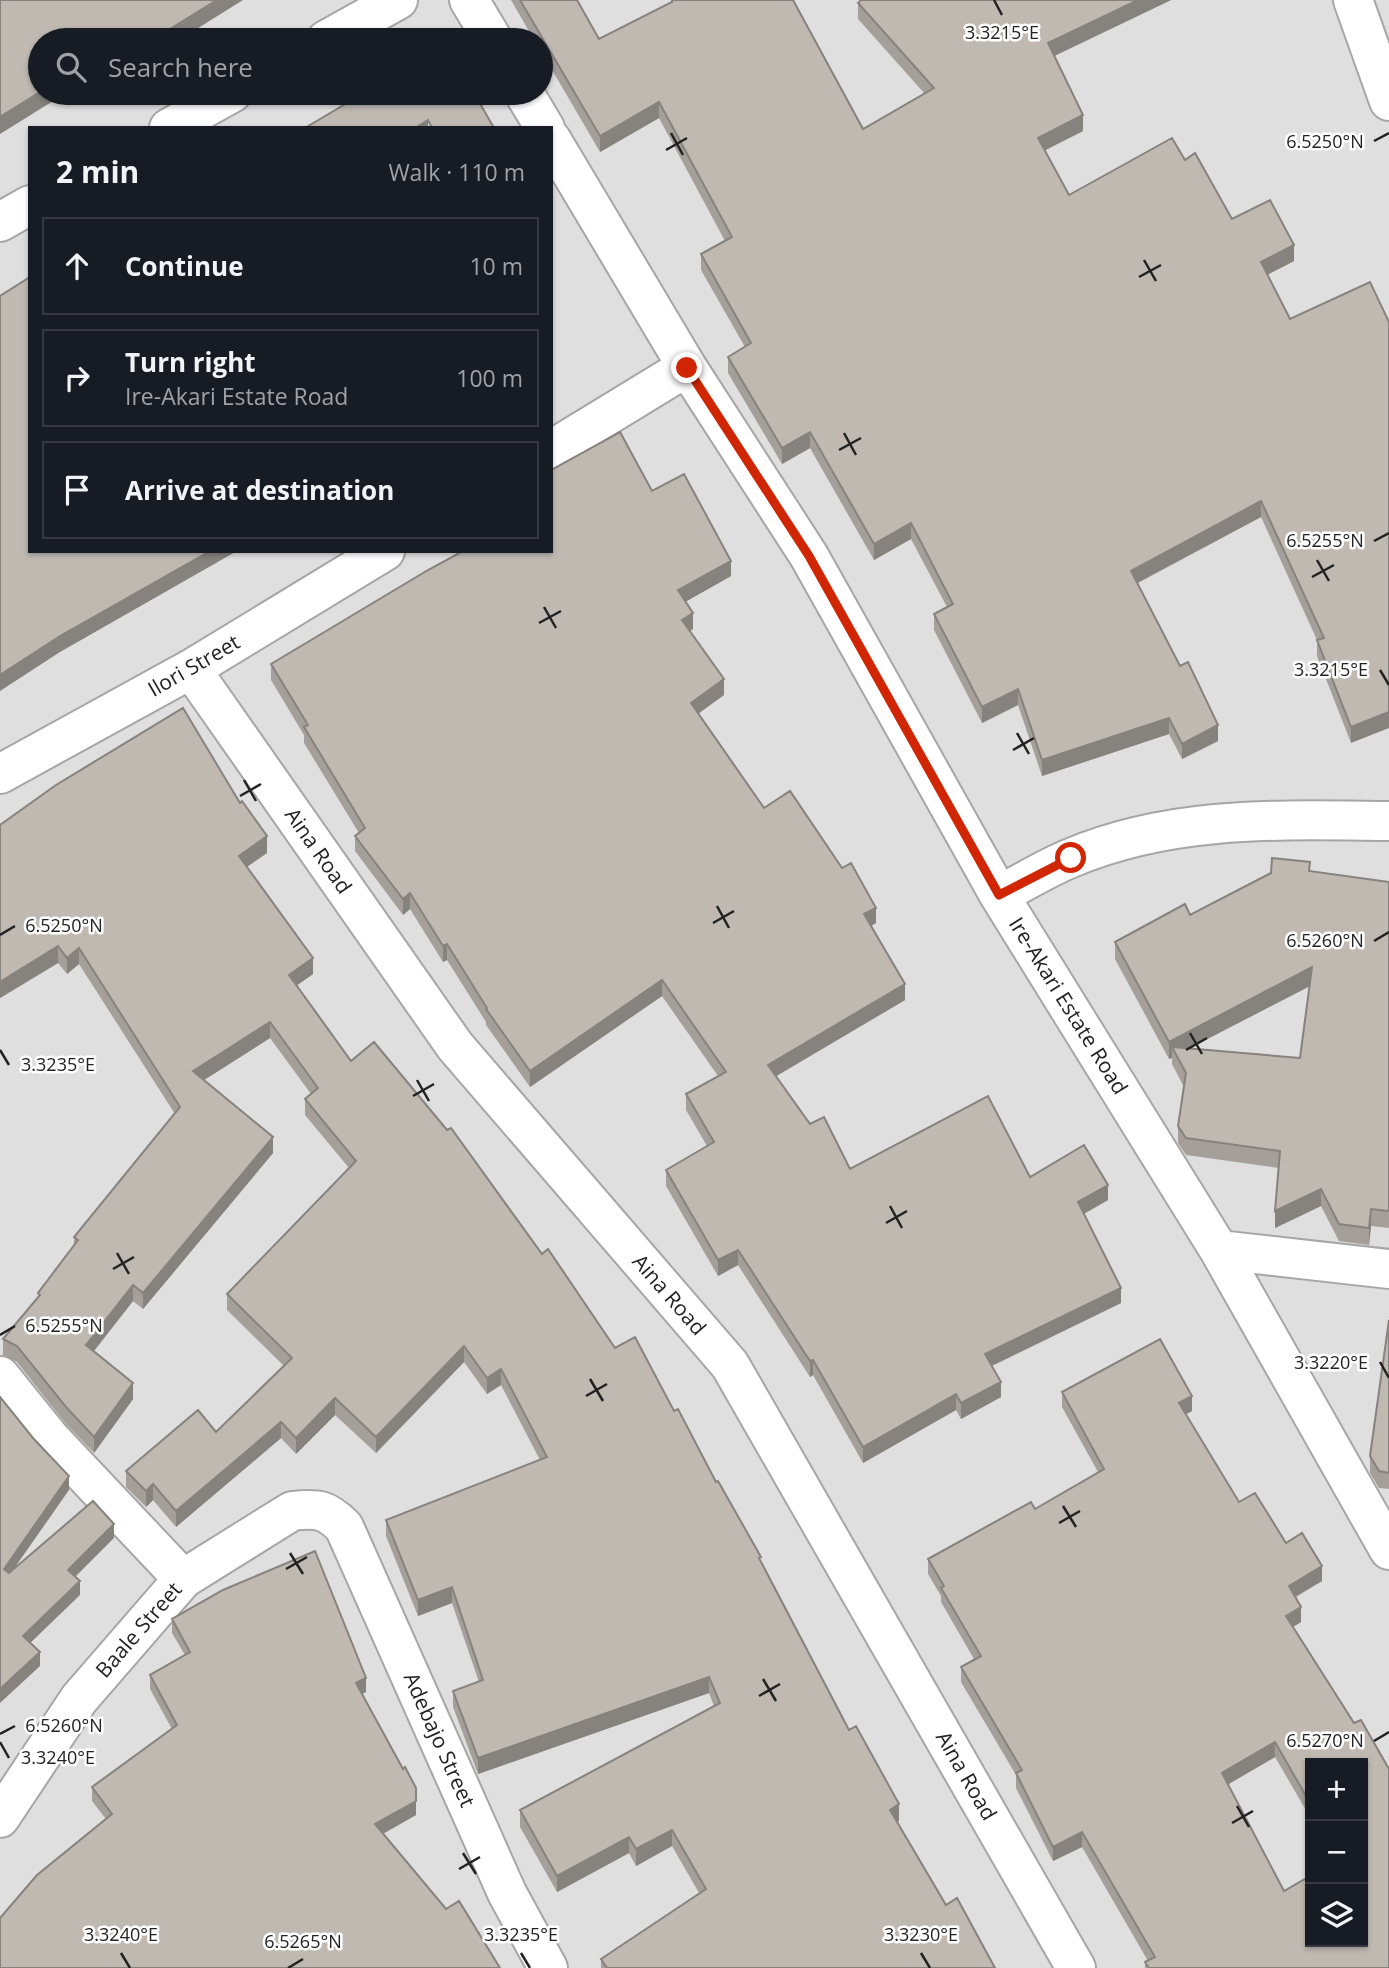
<!DOCTYPE html>
<html lang="en">
<head>
<meta charset="utf-8">
<style>
  body { margin:0; font-family:"Open Sans",sans-serif; background:#242831; color:#f1f3f6 }
  .controls { position:absolute; right:21px; bottom:21px; display:grid; overflow:hidden; border-radius:0px; box-shadow:0 2px 5px #0004 }
  .controls button { width:63px; height:63px; display:grid; place-items:center; padding:0; border:0; border-bottom:2px solid #363941; background:#171b24; color:#f1f3f6; font:35px sans-serif }
  .stop { position:absolute; width:21px; height:21px; margin:-16px; border:5px solid #d02603; border-radius:50%; background:#fff }
  .stop.end { background:#d02603; border-color:#fff; box-shadow:0 2px 7px #0008 }
  .list { margin:0; padding:0; list-style:none }
  h2 { display:flex; justify-content:space-between; align-items:center; height:91px; margin:0; padding:0 28px; font-size:30px }
  h2 small { font-size:23px; font-weight:400; color:#9ea1a6 }
  .list li { display:grid; grid-template-columns:46px 1fr auto; gap:21px; align-items:center; box-sizing:border-box; height:98px; margin:0 14px 14px; padding:0 14px; border:2px solid #363941; border-radius:0px }
  .list b { display:block; font-size:26px; white-space:nowrap }
  .list p { margin:0; font-size:23px; white-space:nowrap; color:#9ea1a6 }
  .list em { font-size:23px; font-style:normal; color:#9ea1a6 }
  .icon { flex:none; width:38px; height:38px; fill:none; stroke:currentColor; stroke-width:2; stroke-linecap:round; stroke-linejoin:round }
  .map { position:relative; flex:none; width:1389px; height:1968px; overflow:hidden }
  .search { position:absolute; background:#171b24; box-shadow:0 2px 5px #0004; left:28px; top:28px; width:525px; height:77px; display:flex; align-items:center; gap:18px; box-sizing:border-box; padding:0 24px; border-radius:38px; color:#9ea1a6; font-size:26px }
  .panel { position:absolute; background:#171b24; box-shadow:0 2px 5px #0004; left:28px; top:126px; width:525px; height:427px; border-radius:0px }
  .map>svg:first-child { display:block }
  .residential { fill:#e0dfdf; fill-rule:evenodd }
  .lines { fill:none; stroke-linecap:round; stroke-linejoin:round }
  .minor-casing { stroke:#a6a6a6; stroke-width:42 }
  .minor { stroke:#fff; stroke-width:38 }
  .wall { fill:#a49f99; fill-rule:evenodd }
  .shaded-wall { fill:#86827d }
  .building { fill:#bfb9b2; stroke:#86827d; stroke-width:2; fill-rule:evenodd }
  .route { stroke:#d02603; stroke-width:9 }
  .ticks { fill:none; stroke:#222; stroke-width:2.5 }
  .labels { text-anchor:middle; stroke-width:5; stroke-linejoin:round; paint-order:stroke }
  .street-label { font-size:21px; fill:#222; stroke:#fff }
  .ticks-label { font-size:18px; text-anchor:middle; fill:#222; stroke:#fff; stroke-width:5; stroke-linejoin:round; paint-order:stroke }
</style>
</head>
<body>
<div class="map">
<svg width="1389" height="1968" viewBox="0 0 1389 1968">
  <rect width="100%" height="100%" fill="#f2f0e9"/>
  <path class="residential" d="M 0,0 L 1389,0 L 1389,1968 L 0,1968 ZM 40,40 L 541,40 L 541,93 L 40,93 ZM 30,128 L 551,128 L 551,551 L 30,551 ZM 1310,1763 L 1363,1763 L 1363,1942 L 1310,1942 Z"/>
  <g class="lines">
    <g class="minor-casing">
      <path id="minor" d="M 469,0 L 493,40
        M 1353,0 L 1389,101
        M 326,40 L 398,0
        M 524,93 L 545,128
        M 169,128 L 232,93
        M 551,139 L 687,367 L 809,556 L 999,895 L 1219,1250 L 1389,1550
        M 0,222 L 30,205
        M 551,450 L 687,367
        M 191,669 L 455,1046 L 730,1365 L 1076,1968
        M 0,774 L 191,669 L 385,551
        M 999,895 C 1023,883 1046,868 1071,858 C 1173,815 1281,820 1389,821
        M 1219,1250 L 1389,1269
        M 0,1376 L 50,1438 L 183,1579
        M 0,1818 L 79,1699 L 183,1579 L 292,1511 C 318,1508 326,1509 344,1527 L 507,1893 L 548,1968"/>
    </g>
    <use href="#minor" class="minor"/>
  </g>
  <path class="wall" d="M 511,0 L 577,0 L 599,39 L 863,129 L 925,94 L 858,19 L 858,3 L 1171,0 L 1054,56 L 1083,131 L 1044,150 L 1069,195 L 1185,160 L 1232,219 L 1294,261 L 1267,275 L 1290,319 L 1370,282 L 1351,743 L 1317,656 L 1317,640 L 1261,517 L 1138,583 L 1218,741 L 1182,759 L 1169,734 L 1042,776 L 1018,705 L 982,723 L 934,630 L 934,614 L 947,607 L 911,539 L 874,560 L 810,448 L 782,464 L 728,373 L 728,357 L 745,347 L 701,270 L 701,254 L 725,241 L 659,118 L 600,152 L 541,51 L 541,40 L 534,40 Z
    M 652,491 L 731,576 L 685,602 L 693,629 L 690,631 L 724,695 L 698,713 L 764,808 L 876,923 L 871,926 L 905,1000 L 776,1076 L 810,1124 L 850,1169 L 1030,1177 L 1108,1200 L 1084,1214 L 1121,1303 L 992,1366 L 1001,1397 L 961,1419 L 956,1410 L 863,1463 L 813,1375 L 810,1377 L 738,1265 L 718,1276 L 666,1186 L 666,1170 L 707,1146 L 686,1110 L 686,1094 L 718,1076 L 662,996 L 530,1087 L 486,1025 L 486,1022 L 447,960 L 443,962 L 410,909 L 403,915 L 355,851 L 355,836 L 359,833 L 304,743 L 304,735 L 271,680 L 271,664 Z
    M 0,825 L 267,853 L 247,867 L 313,974 L 297,985 L 351,1061 L 542,1254 L 615,1348 L 674,1411 L 761,1562 L 849,1730 L 899,1821 L 897,1822 L 946,1905 L 995,1968 L 601,1968 L 601,1959 L 699,1893 L 672,1846 L 636,1866 L 629,1853 L 557,1892 L 520,1827 L 520,1810 L 714,1706 L 709,1693 L 478,1774 L 453,1707 L 453,1691 L 479,1682 L 452,1603 L 418,1616 L 386,1536 L 386,1520 L 540,1460 L 501,1385 L 487,1394 L 464,1362 L 376,1453 L 335,1415 L 296,1454 L 281,1438 L 176,1527 L 153,1500 L 146,1507 L 126,1487 L 126,1471 L 216,1432 L 284,1366 L 227,1310 L 227,1294 L 349,1168 L 305,1115 L 305,1099 L 311,1094 L 270,1038 L 204,1080 L 273,1153 L 143,1309 L 133,1301 L 94,1351 L 133,1399 L 94,1453 L 66,1424 L 17,1362 L 3,1355 L 3,1339 L 38,1298 L 38,1293 L 74,1246 L 74,1237 L 175,1114 L 79,964 L 67,974 L 58,963 L 0,998 Z
    M 1310,872 L 1389,882 L 1389,1228 L 1371,1226 L 1369,1245 L 1339,1241 L 1321,1206 L 1275,1228 L 1279,1168 L 1186,1155 L 1178,1143 L 1178,1126 L 1184,1087 L 1172,1064 L 1172,1058 L 1169,1059 L 1115,959 L 1115,942 ZM 1310,986 L 1300,1058 L 1190,1048 Z
    M 1389,1320 L 1389,1489 L 1379,1488 L 1370,1473 L 1370,1456 Z
    M 1160,1339 L 1192,1396 L 1192,1411 L 1186,1414 L 1239,1502 L 1255,1493 L 1286,1543 L 1302,1533 L 1322,1566 L 1322,1581 L 1296,1597 L 1301,1607 L 1301,1622 L 1293,1627 L 1354,1723 L 1361,1720 L 1389,1769 L 1389,1968 L 1145,1968 L 1145,1962 L 1148,1961 L 1082,1847 L 1053,1861 L 1016,1788 L 1016,1775 L 961,1682 L 961,1667 L 974,1659 L 941,1602 L 941,1596 L 928,1574 L 928,1559 L 1031,1502 L 1035,1509 L 1098,1472 L 1062,1407 L 1062,1392 ZM 1275,1757 L 1310,1817 L 1310,1763 L 1363,1763 L 1363,1942 L 1310,1942 L 1310,1876 L 1284,1891 L 1228,1784 Z
    M 172,1619 L 366,1692 L 362,1694 L 416,1815 L 383,1834 L 446,1909 L 106,1819 L 92,1801 L 92,1787 L 172,1729 L 150,1689 L 150,1675 L 185,1655 L 172,1633 Z"/>
  <path class="shaded-wall" d="M 217,0 L 243,0 L 179,40 L 152,40 Z
    M 1138,0 L 1171,0 L 1048,59 L 1048,43 Z
    M 40,93 L 66,93 L 0,134 L 0,117 Z
    M 659,102 L 659,118 L 600,152 L 600,136 Z
    M 1083,115 L 1083,131 L 1038,154 L 1038,138 Z
    M 428,120 L 428,128 L 415,128 Z
    M 1294,245 L 1294,261 L 1261,278 L 1261,262 Z
    M 810,432 L 810,448 L 782,464 L 782,448 Z
    M 1261,501 L 1261,517 L 1131,586 L 1131,571 Z
    M 911,523 L 911,539 L 874,560 L 874,544 Z
    M 210,551 L 237,551 L 60,652 L 0,691 L 0,675 L 60,636 Z
    M 731,561 L 731,576 L 678,606 L 678,590 Z
    M 693,613 L 693,629 L 682,636 L 682,620 Z
    M 724,679 L 724,695 L 691,719 L 691,703 Z
    M 1018,689 L 1018,705 L 982,723 L 982,707 Z
    M 1389,712 L 1389,728 L 1351,743 L 1351,727 Z
    M 1169,718 L 1169,734 L 1042,776 L 1042,760 Z
    M 1218,725 L 1218,741 L 1182,759 L 1182,744 Z
    M 267,836 L 267,853 L 239,872 L 239,856 Z
    M 410,893 L 410,909 L 403,915 L 403,899 Z
    M 876,908 L 876,923 L 864,930 L 864,914 Z
    M 447,944 L 447,960 L 443,962 L 443,946 Z
    M 58,946 L 58,963 L 0,998 L 0,982 Z
    M 79,948 L 79,964 L 67,974 L 67,958 Z
    M 313,958 L 313,974 L 289,991 L 289,975 Z
    M 1312,967 L 1312,985 L 1176,1055 L 1172,1047 L 1172,1058 L 1169,1059 L 1169,1042 Z
    M 662,980 L 662,996 L 530,1087 L 530,1071 Z
    M 905,984 L 905,1000 L 768,1081 L 768,1065 Z
    M 270,1022 L 270,1038 L 193,1087 L 193,1071 Z
    M 273,1137 L 273,1153 L 143,1309 L 143,1293 Z
    M 1108,1185 L 1108,1200 L 1078,1217 L 1078,1202 Z
    M 1321,1189 L 1321,1206 L 1275,1228 L 1275,1211 Z
    M 1371,1209 L 1371,1226 L 1369,1245 L 1369,1228 Z
    M 738,1250 L 738,1265 L 718,1276 L 718,1260 Z
    M 133,1285 L 133,1301 L 86,1361 L 86,1345 Z
    M 1121,1288 L 1121,1303 L 985,1369 L 985,1354 Z
    M 464,1346 L 464,1362 L 376,1453 L 376,1437 Z
    M 813,1360 L 813,1375 L 810,1377 L 810,1361 Z
    M 501,1369 L 501,1385 L 487,1394 L 487,1378 Z
    M 1001,1382 L 1001,1397 L 961,1419 L 961,1403 Z
    M 133,1383 L 133,1399 L 94,1453 L 94,1437 Z
    M 956,1394 L 956,1410 L 863,1463 L 863,1447 Z
    M 1192,1396 L 1192,1411 L 1179,1418 L 1179,1403 Z
    M 335,1398 L 335,1415 L 296,1454 L 296,1438 Z
    M 281,1422 L 281,1438 L 176,1527 L 176,1511 Z
    M 69,1476 L 69,1490 L 4,1583 L 4,1569 Z
    M 153,1484 L 153,1500 L 146,1507 L 146,1491 Z
    M 114,1524 L 114,1538 L 68,1584 L 68,1570 Z
    M 1322,1566 L 1322,1581 L 1289,1600 L 1289,1586 Z
    M 80,1581 L 80,1595 L 23,1650 L 23,1636 Z
    M 452,1587 L 452,1603 L 418,1616 L 418,1600 Z
    M 1301,1607 L 1301,1622 L 1286,1631 L 1286,1616 Z
    M 40,1652 L 40,1666 L 0,1703 L 0,1689 Z
    M 709,1677 L 709,1693 L 478,1774 L 478,1758 Z
    M 366,1678 L 366,1692 L 356,1697 L 356,1683 Z
    M 1275,1742 L 1275,1757 L 1222,1788 L 1222,1773 Z
    M 416,1801 L 416,1815 L 375,1838 L 375,1824 Z
    M 899,1804 L 899,1821 L 890,1826 L 890,1810 Z
    M 672,1830 L 672,1846 L 636,1866 L 636,1849 Z
    M 1082,1832 L 1082,1847 L 1053,1861 L 1053,1847 Z
    M 629,1837 L 629,1853 L 557,1892 L 557,1876 Z"/>
  <path class="building" d="M 0,0 L 217,0 L 152,40 L 40,40 L 40,92 L 0,117 Z
    M 520,0 L 577,0 L 599,39 L 672,2 L 672,0 L 793,0 L 863,129 L 934,88 L 858,3 L 861,0 L 1138,0 L 1048,43 L 1083,115 L 1038,138 L 1069,195 L 1172,138 L 1185,160 L 1195,153 L 1232,219 L 1270,200 L 1294,245 L 1261,262 L 1290,319 L 1370,282 L 1389,322 L 1389,712 L 1351,727 L 1317,640 L 1324,638 L 1261,501 L 1131,571 L 1180,666 L 1188,662 L 1218,725 L 1182,744 L 1169,718 L 1042,760 L 1018,689 L 982,707 L 934,614 L 953,604 L 911,523 L 874,544 L 810,432 L 782,448 L 728,357 L 751,343 L 701,254 L 732,237 L 659,102 L 600,136 Z
    M 446,33 L 450,40 L 434,40 Z
    M 364,93 L 474,93 L 494,128 L 432,128 L 428,120 L 415,128 L 305,128 Z
    M 30,277 L 30,551 L 210,551 L 60,636 L 0,675 L 0,296 Z
    M 620,432 L 652,491 L 684,474 L 731,561 L 678,590 L 693,613 L 682,620 L 724,679 L 691,703 L 764,808 L 790,791 L 842,868 L 851,863 L 876,908 L 864,914 L 905,984 L 768,1065 L 810,1124 L 824,1117 L 850,1169 L 988,1096 L 1030,1177 L 1084,1145 L 1108,1185 L 1078,1202 L 1121,1288 L 985,1354 L 1001,1382 L 961,1403 L 956,1394 L 863,1447 L 813,1360 L 810,1361 L 738,1250 L 718,1260 L 666,1170 L 714,1142 L 686,1094 L 726,1072 L 662,980 L 530,1071 L 486,1009 L 487,1008 L 447,944 L 443,946 L 410,893 L 403,899 L 355,836 L 365,828 L 304,727 L 308,725 L 271,664 L 428,570 L 463,551 L 551,551 L 551,470 Z
    M 183,708 L 240,803 L 242,801 L 267,836 L 239,856 L 313,958 L 289,975 L 351,1061 L 374,1042 L 447,1130 L 451,1128 L 542,1254 L 548,1249 L 615,1348 L 635,1337 L 674,1411 L 678,1409 L 716,1482 L 718,1481 L 761,1557 L 759,1558 L 849,1730 L 856,1726 L 899,1804 L 890,1810 L 946,1905 L 957,1898 L 995,1968 L 607,1968 L 601,1959 L 706,1889 L 672,1830 L 636,1849 L 629,1837 L 557,1876 L 520,1810 L 720,1703 L 709,1677 L 478,1758 L 453,1691 L 483,1680 L 452,1587 L 418,1600 L 386,1520 L 547,1457 L 501,1369 L 487,1378 L 464,1346 L 376,1437 L 335,1398 L 296,1438 L 281,1422 L 176,1511 L 153,1484 L 146,1491 L 126,1471 L 198,1410 L 216,1432 L 292,1358 L 227,1294 L 356,1161 L 305,1099 L 318,1088 L 270,1022 L 193,1071 L 273,1137 L 143,1293 L 133,1285 L 86,1345 L 133,1383 L 94,1437 L 66,1407 L 17,1346 L 3,1339 L 40,1295 L 38,1293 L 78,1240 L 74,1237 L 180,1107 L 79,948 L 67,958 L 58,946 L 0,982 L 0,825 L 56,785 Z
    M 1272,858 L 1310,862 L 1309,871 L 1389,882 L 1389,1211 L 1371,1209 L 1369,1228 L 1339,1224 L 1321,1189 L 1275,1211 L 1280,1151 L 1186,1138 L 1178,1126 L 1186,1073 L 1172,1047 L 1300,1058 L 1312,967 L 1169,1042 L 1115,942 L 1185,904 L 1190,915 L 1271,873 Z
    M 1389,1320 L 1389,1473 L 1379,1471 L 1370,1456 Z
    M 1160,1339 L 1192,1396 L 1179,1403 L 1239,1502 L 1255,1493 L 1286,1543 L 1302,1533 L 1322,1566 L 1289,1586 L 1301,1607 L 1286,1616 L 1354,1723 L 1361,1720 L 1389,1769 L 1389,1968 L 1149,1968 L 1145,1962 L 1155,1957 L 1082,1832 L 1053,1847 L 1016,1773 L 1022,1770 L 961,1667 L 981,1656 L 941,1588 L 944,1586 L 928,1559 L 1031,1502 L 1035,1509 L 1104,1469 L 1062,1392 ZM 1275,1742 L 1310,1803 L 1310,1763 L 1363,1763 L 1363,1942 L 1310,1942 L 1310,1876 L 1284,1891 L 1222,1773 Z
    M 0,1397 L 33,1438 L 69,1476 L 4,1569 L 9,1573 L 93,1501 L 114,1524 L 68,1570 L 80,1581 L 23,1636 L 40,1652 L 0,1689 Z
    M 315,1551 L 366,1678 L 356,1683 L 403,1769 L 405,1767 L 416,1788 L 416,1801 L 375,1824 L 446,1909 L 459,1901 L 500,1968 L 0,1968 L 0,1918 L 37,1875 L 112,1814 L 92,1787 L 177,1725 L 150,1675 L 190,1652 L 172,1619 L 223,1590 Z"/>
  <g class="lines">
    <path class="route" d="M 687,368 L 809,556 L 999,895 L 1071,858"/>
  </g>
  <path class="ticks" d="M 994,0 L 1002,15M 671,133 L 683,155M 1374,141 L 1389,133M 666,150 L 687,138M 1144,260 L 1156,281M 1139,277 L 1161,265M 844,433 L 856,455M 839,450 L 861,438M 1374,541 L 1389,533M 1317,560 L 1329,581M 1312,577 L 1334,565M 544,607 L 556,628M 539,623 L 561,611M 1380,670 L 1389,685M 1017,733 L 1029,754M 1013,750 L 1034,738M 244,780 L 256,801M 240,796 L 261,784M 717,906 L 729,928M 713,923 L 734,911M 0,935 L 15,926M 1374,941 L 1389,932M 1190,1033 L 1202,1054M 0,1050 L 9,1065M 1186,1050 L 1207,1038M 417,1080 L 429,1101M 413,1096 L 434,1084M 890,1206 L 902,1228M 886,1223 L 907,1211M 117,1253 L 129,1274M 113,1269 L 134,1257M 0,1335 L 15,1326M 1380,1362 L 1389,1378M 590,1379 L 603,1401M 586,1396 L 607,1384M 1063,1506 L 1076,1527M 1059,1523 L 1080,1511M 290,1553 L 303,1574M 286,1569 L 307,1557M 763,1679 L 776,1701M 759,1696 L 780,1684M 0,1734 L 15,1726M 1374,1741 L 1389,1732M 0,1742 L 9,1758M 1237,1806 L 1249,1827M 1232,1823 L 1253,1811M 463,1853 L 476,1874M 459,1869 L 480,1857M 121,1953 L 130,1968M 521,1953 L 530,1968M 921,1953 L 930,1968M 288,1968 L 303,1959"/>
  <g class="labels">
    <g class="street-label">
      <text transform="translate(194 666) rotate(-30)" y="7">Ilori Street</text>
      <text transform="translate(318 851) rotate(55)" y="7">Aina Road</text>
      <text transform="translate(1068 1006) rotate(58)" y="7">Ire-Akari Estate Road</text>
      <text transform="translate(669 1295) rotate(49)" y="7">Aina Road</text>
      <text transform="translate(139 1630) rotate(-49)" y="7">Baale Street</text>
      <text transform="translate(439 1740) rotate(66)" y="7">Adebajo Street</text>
      <text transform="translate(966 1776) rotate(60)" y="7">Aina Road</text>
    </g>
  </g>
  <g class="ticks-label">
    <text x="1002" y="39">3.3215°E</text>
    <text x="1325" y="148">6.5250°N</text>
    <text x="1325" y="547">6.5255°N</text>
    <text x="1331" y="676">3.3215°E</text>
    <text x="64" y="932">6.5250°N</text>
    <text x="1325" y="947">6.5260°N</text>
    <text x="58" y="1071">3.3235°E</text>
    <text x="64" y="1332">6.5255°N</text>
    <text x="1331" y="1369">3.3220°E</text>
    <text x="64" y="1732">6.5260°N</text>
    <text x="1325" y="1747">6.5270°N</text>
    <text x="58" y="1764">3.3240°E</text>
    <text x="121" y="1941">3.3240°E</text>
    <text x="521" y="1941">3.3235°E</text>
    <text x="921" y="1941">3.3230°E</text>
    <text x="303" y="1948">6.5265°N</text>
  </g>
</svg>
<div class="controls">
<button>+</button>
<button>−</button>
<button><svg class="icon" aria-label="layers" viewBox="0 0 24 24"><path d="M12 4l9 5-9 5-9-5zM3 14l9 5 9-5"/></svg></button>
</div>
<div class="stop" style="left:1071px;top:858px"></div>
<div class="stop end" style="left:687px;top:368px"></div>
<div class="search"><svg class="icon" aria-label="search" viewBox="0 0 24 24"><circle cx="10" cy="10" r="6"/><path d="M15 15l6 6"/></svg>Search here</div>
<section class="panel">
<h2>2 min<small>Walk · 110 m</small></h2>
<ul class="list">
<li><svg class="icon" aria-label="ahead" viewBox="0 0 24 24"><path d="M12 20V5M6 11l6-6 6 6"/></svg><div><b>Continue</b></div><em>10 m</em></li>
<li><svg class="icon" aria-label="right" viewBox="0 0 24 24"><path d="M7 20v-9h11M14 6l5 5-5 5"/></svg><div><b>Turn right</b><p>Ire-Akari Estate Road</p></div><em>100 m</em></li>
<li><svg class="icon" aria-label="arrive" viewBox="0 0 24 24"><path d="M6 21V4h12l-3 4 3 4H6"/></svg><div><b>Arrive at destination</b></div></li>
</ul>
</section>
</div>
</body>
</html>
